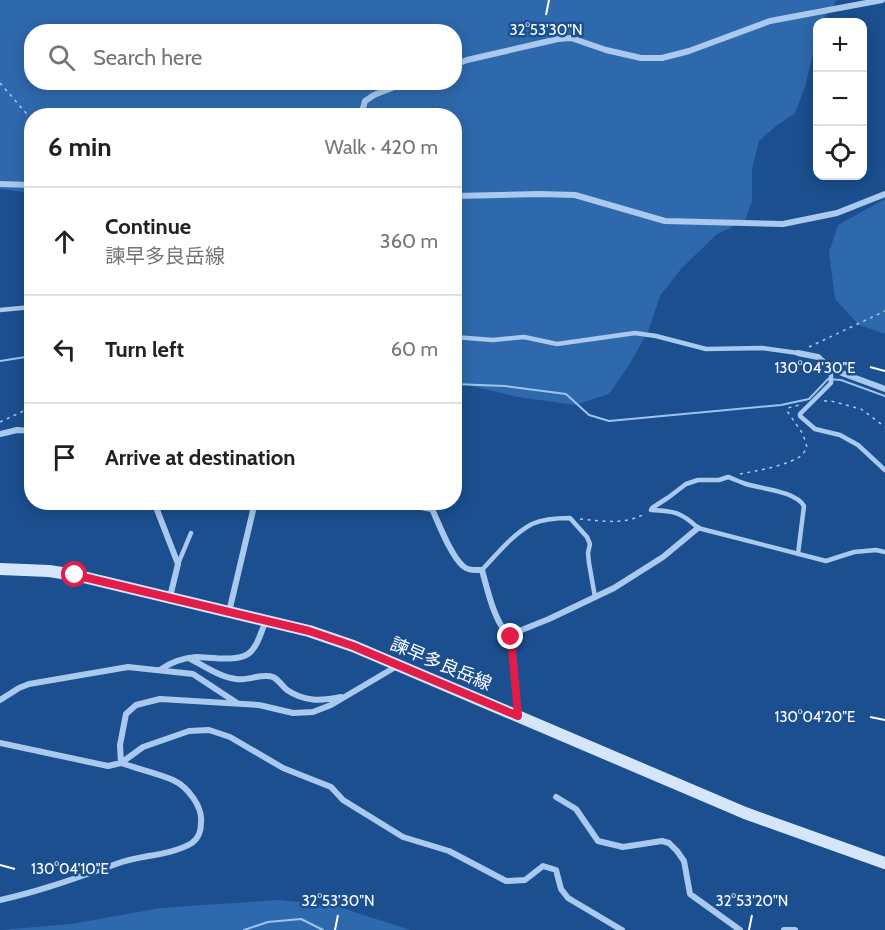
<!DOCTYPE html>
<html lang="en">
<head>
<meta charset="utf-8">
<style>
  body { margin:0; font-family:Cabin,"Noto Sans JP",sans-serif; background:#f6f6f6; color:#202124 }
  .controls { position:absolute; right:18px; top:18px; display:grid; overflow:hidden; border-radius:12px; box-shadow:0 3px 15px #0003 }
  .controls button { width:54px; height:54px; display:grid; place-items:center; padding:0; border:0; border-bottom:2px solid #e0e0e0; background:#fff; color:#202124; font:30px sans-serif }
  .stop { position:absolute; width:18px; height:18px; margin:-14px; border:4px solid #e11d48; border-radius:50%; background:#fff }
  .stop.end { background:#e11d48; border-color:#fff; box-shadow:0 2px 6px #0008 }
  .list { margin:0; padding:0; list-style:none }
  h2 { display:flex; justify-content:space-between; align-items:center; height:78px; margin:0; padding:0 24px; font-size:26px }
  h2 small { font-size:20px; font-weight:400; color:#757577 }
  .list li { display:grid; grid-template-columns:39px 1fr auto; gap:18px; align-items:center; box-sizing:border-box; height:108px; padding:0 24px; border-top:2px solid #e0e0e0 }
  .list b { display:block; font-size:22px; white-space:nowrap }
  .list p { margin:0; font-size:20px; white-space:nowrap; color:#757577 }
  .list em { font-size:20px; font-style:normal; color:#757577 }
  .icon { flex:none; width:33px; height:33px; fill:none; stroke:currentColor; stroke-width:2; stroke-linecap:round; stroke-linejoin:round }
  .map { position:relative; flex:none; width:885px; height:930px; overflow:hidden }
  .search { position:absolute; background:#fff; box-shadow:0 3px 15px #0003; left:24px; top:24px; width:438px; height:66px; display:flex; align-items:center; gap:15px; box-sizing:border-box; padding:0 21px; border-radius:24px; color:#757577; font-size:22px }
  .panel { position:absolute; background:#fff; box-shadow:0 3px 15px #0003; left:24px; top:108px; width:438px; height:402px; border-radius:24px }
  .map>svg:first-child { display:block }
  .green { fill:#2e69ad; fill-rule:evenodd }
  .lines { fill:none; stroke-linecap:round; stroke-linejoin:round }
  .stream { stroke:#9cc4f0; stroke-width:2 }
  .path { stroke:#a9c9ee; stroke-width:1.5; stroke-dasharray:3 4.5; stroke-linecap:butt }
  .lane { stroke:#a9c9ee; stroke-width:4.5 }
  .street { stroke:#a9c9ee; stroke-width:6 }
  .secondary { stroke:#d6e6fa; stroke-width:12 }
  .route { stroke:#e11d48; stroke-width:8 }
  .ticks { fill:none; stroke:#fff; stroke-width:2 }
  .labels { text-anchor:middle; stroke-width:5; stroke-linejoin:round; paint-order:stroke }
  .street-label { font-size:18px; fill:#fff; stroke:#1b4f8f }
  .ticks-label { font-size:15px; text-anchor:middle; fill:#fff; stroke:#1b4f8f; stroke-width:5; stroke-linejoin:round; paint-order:stroke }
</style>
</head>
<body>
<div class="map">
<svg width="885" height="930" viewBox="0 0 885 930">
  <rect width="100%" height="100%" fill="#1b4f8f"/>
  <path class="green" d="M 0,0 L 837,0 L 821,22 L 818,22 L 817,36 L 805,87 L 795,113 L 776,126 L 759,141 L 752,169 L 752,202 L 745,220 L 716,235 L 681,269 L 660,296 L 649,329 L 631,362 L 609,394 L 575,405 L 518,397 L 455,382 L 454,116 L 32,116 L 31,193 L 0,189 ZM 32,32 L 454,32 L 454,82 L 32,82 Z
    M 885,199 L 885,334 L 859,325 L 835,299 L 829,252 L 838,225 Z
    M 280,900 L 336,906 L 410,930 L 0,930 L 71,924 L 161,908 Z"/>
  <g class="lines">
    <path class="stream" d="M 0,361 L 32,356
      M 454,384 L 505,386 L 566,394 L 589,415 L 609,421 L 781,405 L 809,399 L 828,379 L 841,380 L 885,396
      M 244,930 L 268,922 L 301,919 L 323,930"/>
    <path class="path" d="M 0,83 L 32,120
      M 809,347 L 885,311
      M 824,401 L 831,401 L 861,409 L 885,427
      M 0,422 L 32,407
      M 740,474 C 756,471 790,465 802,455 C 804,453 806,449 807,447 L 803,434 L 787,411 L 788,408 L 799,405
      M 580,519 C 603,521 623,525 645,514"/>
    <path class="lane" d="M 0,310 L 32,307
      M 454,337 L 493,340 L 524,337 L 557,344 L 635,333 L 656,336 L 706,349 L 762,348 L 798,353
      M 831,369 L 831,383 L 800,414 L 800,416 L 815,429 L 840,435 L 858,445 L 885,470
      M 798,554 L 804,506 C 795,491 762,489 746,484 C 740,482 734,479 728,477 L 719,480 L 698,480 L 686,484 L 669,497 L 652,508 L 651,510 C 674,511 681,512 698,528 L 826,561 L 854,552 L 876,550 L 885,552
      M 178,564 L 191,533
      M 482,570 C 497,554 513,534 532,524 C 543,519 558,518 570,518 L 587,537 L 590,544 L 588,553 L 589,563 L 595,597"/>
    <path class="street" d="M 454,65 L 467,60 L 558,39 L 571,38 L 606,50 L 641,58 L 662,58 L 689,51 L 770,21 L 882,0
      M 361,116 L 365,101 L 374,95 L 407,82
      M 0,184 L 32,185
      M 454,196 L 539,194 L 575,195 L 665,221 L 783,224 L 837,213 L 885,194
      M 798,353 L 818,357 L 831,369 L 885,389
      M 0,434 L 17,430 L 32,431
      M 154,502 L 178,564 L 170,597
      M 391,502 L 432,509 C 439,524 451,556 463,566 C 468,571 475,570 482,570 C 487,588 495,626 511,637 L 518,716
      M 229,612 L 255,502
      M 511,637 L 519,631 L 549,619 L 614,588 L 663,557 L 698,528
      M 189,658 C 204,666 220,677 236,679 C 248,681 262,673 273,677 C 279,680 282,686 287,690 C 305,702 321,701 341,697
      M 160,670 C 171,662 182,658 196,657 C 210,657 236,662 248,654 C 258,647 261,631 266,621
      M 0,700 L 19,688 L 29,684 L 128,667 L 193,674 L 237,703
      M 0,743 L 108,766 L 121,763 L 143,747 L 189,731 L 209,730 L 230,737 L 283,768 L 331,787 L 343,800 L 403,837 L 449,851 L 506,881 L 525,880 L 543,866 L 556,870 L 561,889 L 568,898 L 622,930
      M 121,763 L 120,745 L 126,714 L 136,705 L 160,699 L 259,705 L 293,713 L 313,712 L 331,705 L 397,666
      M 556,797 L 576,809 L 598,841 L 623,847 L 662,841 L 669,843 L 677,851 L 684,861 L 690,894 L 740,930
      M 0,900 C 42,891 81,876 122,862 C 144,855 172,855 192,843 C 199,838 201,832 201,823 C 203,807 188,787 173,780 C 157,773 138,769 121,763
      M 784,930 L 795,930"/>
    <path class="secondary" d="M 0,569 L 49,571 L 75,575 L 309,631 L 353,646 L 745,813 L 885,863"/>
  </g>
  <g class="lines">
    <path class="route" d="M 75,575 L 309,631 L 353,646 L 518,716 L 511,637"/>
  </g>
  <path class="ticks" d="M 546,15 L 549,0M 870,367 L 885,371M 870,717 L 885,720M 0,865 L 15,869M 335,930 L 338,915M 749,930 L 752,915"/>
  <g class="labels">
    <g class="street-label">
      <text transform="translate(441 664) rotate(23)" y="6">諫早多良岳線</text>
    </g>
  </g>
  <g class="ticks-label">
    <text x="546" y="35">32°53'30"N</text>
    <text x="815" y="373">130°04'30"E</text>
    <text x="815" y="722">130°04'20"E</text>
    <text x="70" y="874">130°04'10"E</text>
    <text x="338" y="906">32°53'30"N</text>
    <text x="752" y="906">32°53'20"N</text>
  </g>
</svg>
<div class="controls">
<button>+</button>
<button>−</button>
<button><svg class="icon" aria-label="locate" viewBox="0 0 24 24"><circle cx="12" cy="12" r="6"/><path d="M12 2v4M12 18v4M2 12h4M18 12h4"/></svg></button>
</div>
<div class="stop" style="left:75px;top:575px"></div>
<div class="stop end" style="left:511px;top:637px"></div>
<div class="search"><svg class="icon" aria-label="search" viewBox="0 0 24 24"><circle cx="10" cy="10" r="6"/><path d="M15 15l6 6"/></svg>Search here</div>
<section class="panel">
<h2>6 min<small>Walk · 420 m</small></h2>
<ul class="list">
<li><svg class="icon" aria-label="ahead" viewBox="0 0 24 24"><path d="M12 20V5M6 11l6-6 6 6"/></svg><div><b>Continue</b><p>諫早多良岳線</p></div><em>360 m</em></li>
<li><svg class="icon" aria-label="left" viewBox="0 0 24 24"><path d="M17 20v-9H6M10 6l-5 5 5 5"/></svg><div><b>Turn left</b></div><em>60 m</em></li>
<li><svg class="icon" aria-label="arrive" viewBox="0 0 24 24"><path d="M6 21V4h12l-3 4 3 4H6"/></svg><div><b>Arrive at destination</b></div></li>
</ul>
</section>
</div>
</body>
</html>
